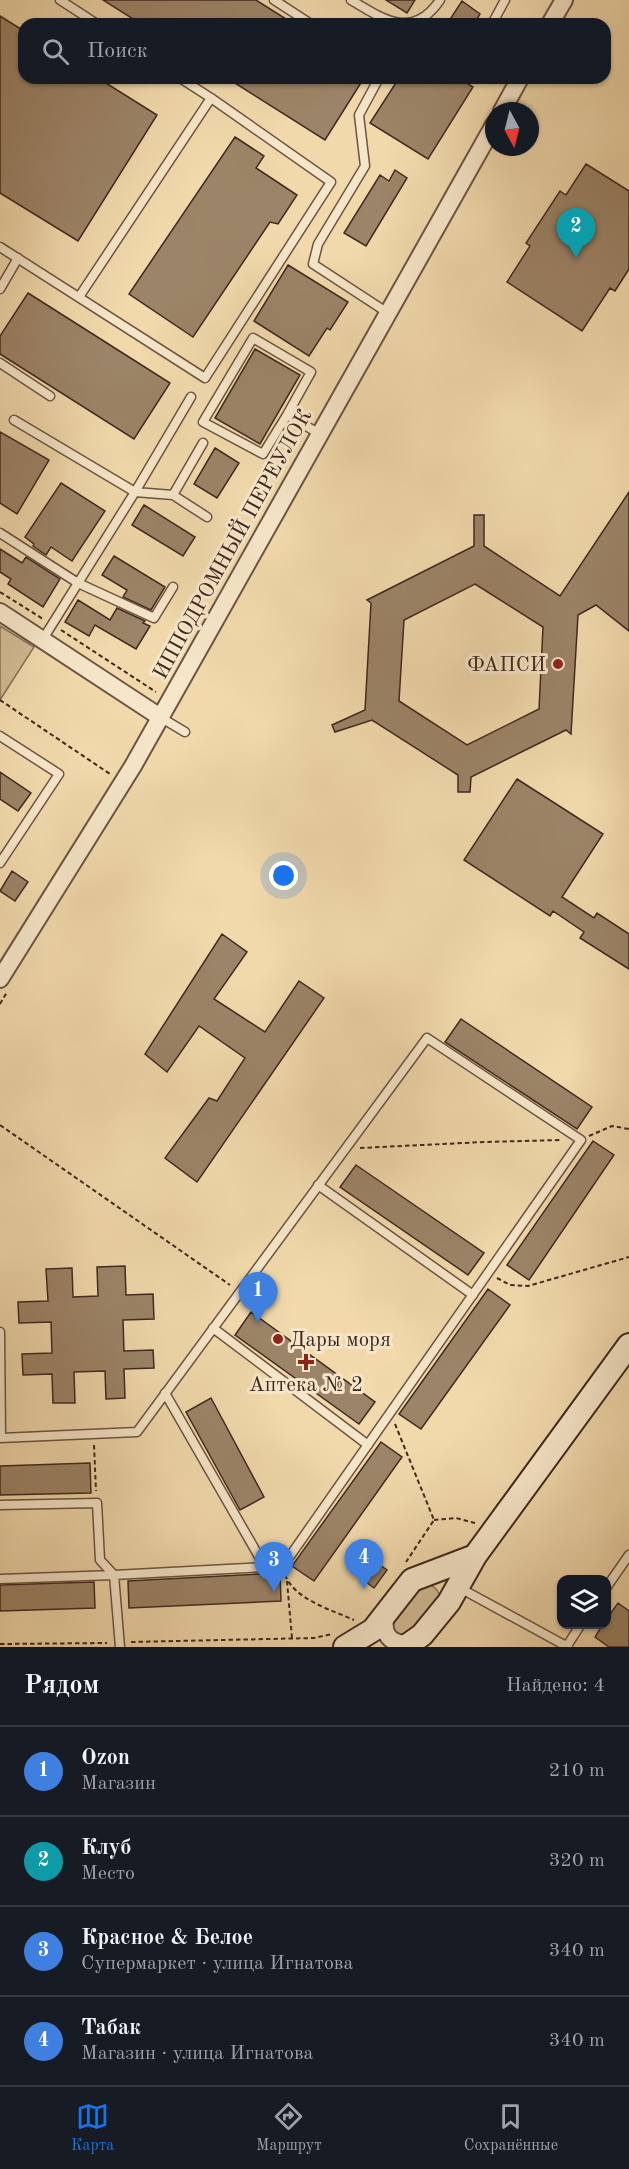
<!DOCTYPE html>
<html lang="ru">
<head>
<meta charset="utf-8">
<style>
  body { margin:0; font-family:"Old Standard TT",serif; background:#242831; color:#f1f3f6 }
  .controls { position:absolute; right:18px; bottom:18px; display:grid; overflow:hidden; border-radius:12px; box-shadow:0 2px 4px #0004 }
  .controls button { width:54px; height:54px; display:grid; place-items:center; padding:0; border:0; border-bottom:2px solid #363941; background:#171b24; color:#f1f3f6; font:30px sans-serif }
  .compass { position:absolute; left:485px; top:102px; width:54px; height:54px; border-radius:50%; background:#171b24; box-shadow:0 2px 4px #0004; rotate:173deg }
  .you { position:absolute; left:284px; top:876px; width:21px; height:21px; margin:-15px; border:4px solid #fff; border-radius:50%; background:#1a73e8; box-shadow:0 0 0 9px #1a73e833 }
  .badge { display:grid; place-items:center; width:39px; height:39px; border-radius:50%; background:#1a73e8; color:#fff; font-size:20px; font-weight:700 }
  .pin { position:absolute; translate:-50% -50px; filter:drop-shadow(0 2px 3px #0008) }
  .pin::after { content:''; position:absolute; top:32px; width:21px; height:18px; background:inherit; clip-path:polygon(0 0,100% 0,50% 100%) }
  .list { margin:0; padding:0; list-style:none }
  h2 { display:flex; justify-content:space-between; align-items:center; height:78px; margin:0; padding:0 24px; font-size:26px }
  h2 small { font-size:20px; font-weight:400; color:#9ea1a6 }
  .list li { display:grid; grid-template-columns:39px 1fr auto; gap:18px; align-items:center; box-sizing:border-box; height:90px; padding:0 24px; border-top:2px solid #363941 }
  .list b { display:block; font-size:22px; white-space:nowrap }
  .list p { margin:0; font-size:20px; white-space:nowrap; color:#9ea1a6 }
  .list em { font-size:20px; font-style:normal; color:#9ea1a6 }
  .icon { flex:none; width:33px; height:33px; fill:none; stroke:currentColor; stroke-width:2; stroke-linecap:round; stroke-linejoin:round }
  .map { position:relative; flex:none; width:629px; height:1647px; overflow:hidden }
  .search { position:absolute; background:#171b24; box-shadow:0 2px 4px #0004; left:18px; right:18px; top:18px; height:66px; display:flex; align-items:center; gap:15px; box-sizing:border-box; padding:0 21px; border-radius:18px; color:#9ea1a6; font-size:22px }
  .sheet { height:438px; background:#171b24 }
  nav { display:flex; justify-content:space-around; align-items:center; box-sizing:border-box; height:84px; border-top:2px solid #363941; background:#171b24; font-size:16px; color:#9ea1a6 }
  nav a { display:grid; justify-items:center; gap:3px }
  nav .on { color:#1a73e8 }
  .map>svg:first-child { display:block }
  .green { fill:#d3bb94; stroke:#897259; stroke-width:1.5 }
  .building { fill:#9c8468; stroke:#3f281e; stroke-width:1.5; fill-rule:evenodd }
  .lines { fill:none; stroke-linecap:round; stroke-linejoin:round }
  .service-casing { stroke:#6c5442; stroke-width:11 }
  .minor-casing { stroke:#6c5442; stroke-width:20 }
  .secondary-casing { stroke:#3f281e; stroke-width:26 }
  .path { stroke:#3f281e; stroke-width:2; stroke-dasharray:4.5 3; stroke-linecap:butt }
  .service { stroke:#f6e6c9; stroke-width:8 }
  .minor { stroke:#f6e6c9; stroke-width:16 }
  .secondary { stroke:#f6e6c9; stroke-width:22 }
  .poi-dot { fill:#8f2418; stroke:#f6e6c9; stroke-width:2 }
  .labels { text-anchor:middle; stroke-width:6; stroke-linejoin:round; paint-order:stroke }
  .street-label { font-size:21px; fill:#3f281e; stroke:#f6e6c9 }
  .poi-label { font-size:21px; fill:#3f281e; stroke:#f6e6c9; text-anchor:end }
</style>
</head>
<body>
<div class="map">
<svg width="629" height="1647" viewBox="0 0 629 1647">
  <rect width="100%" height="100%" fill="#f1d9ac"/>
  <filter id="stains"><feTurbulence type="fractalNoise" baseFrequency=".00333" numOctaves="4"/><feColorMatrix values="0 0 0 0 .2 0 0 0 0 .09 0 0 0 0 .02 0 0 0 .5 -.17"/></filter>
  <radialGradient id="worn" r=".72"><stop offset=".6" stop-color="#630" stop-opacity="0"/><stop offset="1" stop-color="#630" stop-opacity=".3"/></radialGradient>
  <path class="green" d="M 0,626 L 34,647 L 0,700 Z
    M 425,1584 C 434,1586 439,1589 440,1599 L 409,1636 L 397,1635 L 391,1629 L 390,1623 L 413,1588 Z"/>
  <path class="building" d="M 103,0 L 256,0 L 294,24 L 141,24 Z
    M 386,0 L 415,0 L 407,13 Z
    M 462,1 L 480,14 L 474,24 L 447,24 Z
    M 0,16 L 24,31 L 24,78 L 98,78 L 157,115 L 78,241 L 0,193 Z
    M 227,78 L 364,78 L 325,140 Z
    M 399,78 L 459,78 L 473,87 L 428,159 L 370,123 Z
    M 235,137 L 264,156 L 256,168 L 297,195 L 278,224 L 270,222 L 193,337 L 129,294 Z
    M 586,164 L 629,191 L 629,269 L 615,291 L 610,288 L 582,331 L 507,282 L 530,246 L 526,243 L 560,191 L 566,195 Z
    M 395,170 L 407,178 L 366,246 L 344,233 L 380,175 L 389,181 Z
    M 288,265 L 348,302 L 330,330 L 327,328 L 309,356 L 254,321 Z
    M 28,293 L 170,383 L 134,439 L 0,354 L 0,336 Z
    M 255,349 L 300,375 L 260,444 L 215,418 Z
    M 0,432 L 49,460 L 17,514 L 0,503 Z
    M 215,448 L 239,463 L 217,498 L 194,484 Z
    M 61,483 L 105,511 L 72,561 L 51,547 L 46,555 L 33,546 L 34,544 L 25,537 Z
    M 629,492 L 629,631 L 596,605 L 578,615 L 571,734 L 566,730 L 471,777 L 470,792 L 458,792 L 458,775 L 372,720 L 335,732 L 332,725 L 365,710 L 371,603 L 367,600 L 474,546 L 474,515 L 484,515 L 484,546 L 560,596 ZM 475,584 L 543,627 L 539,709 L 467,745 L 399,701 L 404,620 Z
    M 144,505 L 195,537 L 183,556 L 132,525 Z
    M 0,549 L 22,563 L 26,557 L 60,579 L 43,607 L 8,584 L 11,579 L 0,572 Z
    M 114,556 L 165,587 L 151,610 L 123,597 L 127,590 L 102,575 Z
    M 78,600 L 110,620 L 117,608 L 145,621 L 143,623 L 150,626 L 136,649 L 95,625 L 89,636 L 65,622 Z
    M 0,772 L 31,793 L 18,811 L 0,799 Z
    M 517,779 L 603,834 L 562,897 L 594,918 L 597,913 L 629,934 L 629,969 L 580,938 L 584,932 L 553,911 L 550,916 L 464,860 Z
    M 12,871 L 28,882 L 15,901 L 0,891 Z
    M 222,934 L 247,952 L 214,999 L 265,1032 L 299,981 L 324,998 L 197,1182 L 165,1158 L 209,1098 L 217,1101 L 245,1058 L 199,1026 L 167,1072 L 145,1054 Z
    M 461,1019 L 592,1107 L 577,1129 L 445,1042 Z
    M 593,1141 L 614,1155 L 529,1280 L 507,1265 Z
    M 356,1165 L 484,1253 L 468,1275 L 340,1187 Z
    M 125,1266 L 126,1295 L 153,1294 L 154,1319 L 123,1320 L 124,1351 L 153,1350 L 154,1368 L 124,1369 L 125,1398 L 106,1399 L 105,1371 L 74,1372 L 75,1403 L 53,1403 L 52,1374 L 23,1375 L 22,1354 L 52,1353 L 51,1322 L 19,1323 L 18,1302 L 48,1301 L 46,1269 L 72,1268 L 73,1297 L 98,1296 L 97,1267 Z
    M 488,1289 L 510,1305 L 421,1429 L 399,1414 Z
    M 251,1312 L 375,1402 L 359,1424 L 235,1335 Z
    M 211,1398 L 264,1497 L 240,1510 L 186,1412 Z
    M 381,1442 L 402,1457 L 314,1581 L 292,1566 Z
    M 90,1463 L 91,1493 L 0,1495 L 0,1466 Z
    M 377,1563 L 387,1570 L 374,1588 L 365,1581 Z
    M 280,1573 L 281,1601 L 129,1608 L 128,1581 Z
    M 94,1582 L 95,1608 L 0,1611 L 0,1585 Z
    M 618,1603 L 629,1611 L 629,1647 L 609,1647 L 595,1637 L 603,1624 L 606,1624 L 606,1620 Z"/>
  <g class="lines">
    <g class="service-casing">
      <path id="service" d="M 60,0 L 97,24
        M 274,0 L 311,24
        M 351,0 C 384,20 413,40 440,0
        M 492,24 L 505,0
        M 379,78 L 359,115 L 365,166 L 318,244 L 313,264 L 388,313
        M 0,247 L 205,378 L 331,182 L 211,98
        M 0,289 L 18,258
        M 79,297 L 211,98 L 180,78
        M 0,363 L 50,396
        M 191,397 L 135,492 L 173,495 L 207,517
        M 287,415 L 263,454 L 203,422 L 253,338 L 311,372 L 287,415 L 320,434
        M 14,420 L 135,492 L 43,639
        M 173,495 L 203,443
        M 0,533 L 78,583 L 154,618 L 173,587
        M 160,717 L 185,732
        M 0,736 L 59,774 L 0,863
        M 318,1185 L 473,1295
        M 213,1328 L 368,1445
        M 0,1332 L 1,1438
        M 165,1393 L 265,1567
        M 0,1438 L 137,1432 L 427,1038 L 581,1140 L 290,1556 L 281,1564 L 265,1567 L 114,1575 L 120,1647
        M 0,1505 L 97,1503 L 100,1560 L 114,1575
        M 0,1579 L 114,1575
        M 458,1587 L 568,1647
        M 606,1588 L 629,1555
        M 567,1646 L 581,1624"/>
    </g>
    <g class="minor-casing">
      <path id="minor" d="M 550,24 L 564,0
        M 502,111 L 520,78
        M 0,612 L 160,717
        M 0,979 L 133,766 L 494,125
        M 386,1614 C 381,1635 390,1644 410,1644"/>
    </g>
    <g class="secondary-casing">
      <path id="secondary" d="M 345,1647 L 373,1630 L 412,1580 L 475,1556
        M 405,1647 L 422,1635 L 449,1602 L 475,1556 L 629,1345"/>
    </g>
    <path class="path" d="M 0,592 L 43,619
      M 61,630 L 156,692
      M 0,700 L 110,774
      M 0,1004 L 7,992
      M 0,1125 L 230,1285
      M 589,1136 L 612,1126 L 629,1129
      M 360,1148 L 484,1142 L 561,1140
      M 497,1278 L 510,1285 L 528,1286 L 629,1257
      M 395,1424 L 434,1520 L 406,1562
      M 94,1445 L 96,1491
      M 434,1520 L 456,1518 L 475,1523
      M 285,1575 C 295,1600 332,1610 354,1620
      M 287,1581 L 292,1638
      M 131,1642 L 314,1638 L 332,1634
      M 0,1644 L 107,1643"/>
    <use href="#service" class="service"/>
    <use href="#minor" class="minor"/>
    <use href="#secondary" class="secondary"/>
  </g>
  <g class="poi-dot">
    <circle cx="558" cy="664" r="6"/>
    <circle cx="278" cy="1339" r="6"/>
    <path d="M303 1353h6v6h6v6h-6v6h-6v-6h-6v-6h6z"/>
  </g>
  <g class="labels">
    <g class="street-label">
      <text transform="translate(232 544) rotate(-61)" y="7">ИППОДРОМНЫЙ ПЕРЕУЛОК</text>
    </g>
    <g class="poi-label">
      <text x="546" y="671">ФАПСИ</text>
      <text x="290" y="1346" text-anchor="start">Дары моря</text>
      <text x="306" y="1391" text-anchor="middle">Аптека № 2</text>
    </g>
  </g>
  <rect width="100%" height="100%" filter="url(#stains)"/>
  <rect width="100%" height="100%" fill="url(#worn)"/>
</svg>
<div class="controls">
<button><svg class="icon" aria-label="layers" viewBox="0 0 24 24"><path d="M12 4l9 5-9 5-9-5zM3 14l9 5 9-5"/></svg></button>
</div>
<svg class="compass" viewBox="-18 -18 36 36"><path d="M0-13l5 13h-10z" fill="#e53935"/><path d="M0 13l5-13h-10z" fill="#9ea1a6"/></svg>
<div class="you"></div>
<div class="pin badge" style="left:258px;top:1322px;background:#3f7fe0">1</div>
<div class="pin badge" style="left:576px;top:258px;background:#0f9aa8">2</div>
<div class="pin badge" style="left:274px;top:1592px;background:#3f7fe0">3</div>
<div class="pin badge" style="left:364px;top:1589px;background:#3f7fe0">4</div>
<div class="search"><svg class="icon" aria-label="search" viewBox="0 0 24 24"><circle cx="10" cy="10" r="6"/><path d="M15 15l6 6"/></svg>Поиск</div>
</div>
<section class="sheet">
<h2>Рядом<small>Найдено: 4</small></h2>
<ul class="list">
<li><span class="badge" style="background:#3f7fe0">1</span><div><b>Ozon</b><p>Магазин</p></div><em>210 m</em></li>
<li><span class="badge" style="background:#0f9aa8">2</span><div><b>Клуб</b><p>Место</p></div><em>320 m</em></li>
<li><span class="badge" style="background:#3f7fe0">3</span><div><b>Красное &amp; Белое</b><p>Супермаркет · улица Игнатова</p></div><em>340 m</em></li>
<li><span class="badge" style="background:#3f7fe0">4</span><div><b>Табак</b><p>Магазин · улица Игнатова</p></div><em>340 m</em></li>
</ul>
</section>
<nav>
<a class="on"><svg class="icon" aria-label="map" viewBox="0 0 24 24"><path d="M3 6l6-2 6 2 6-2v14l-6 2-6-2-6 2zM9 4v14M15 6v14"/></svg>Карта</a>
<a><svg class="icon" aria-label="directions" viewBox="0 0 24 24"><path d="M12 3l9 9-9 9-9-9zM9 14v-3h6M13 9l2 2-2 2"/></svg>Маршрут</a>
<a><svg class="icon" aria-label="saved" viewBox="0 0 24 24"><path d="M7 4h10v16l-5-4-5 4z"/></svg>Сохранённые</a>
</nav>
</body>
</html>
